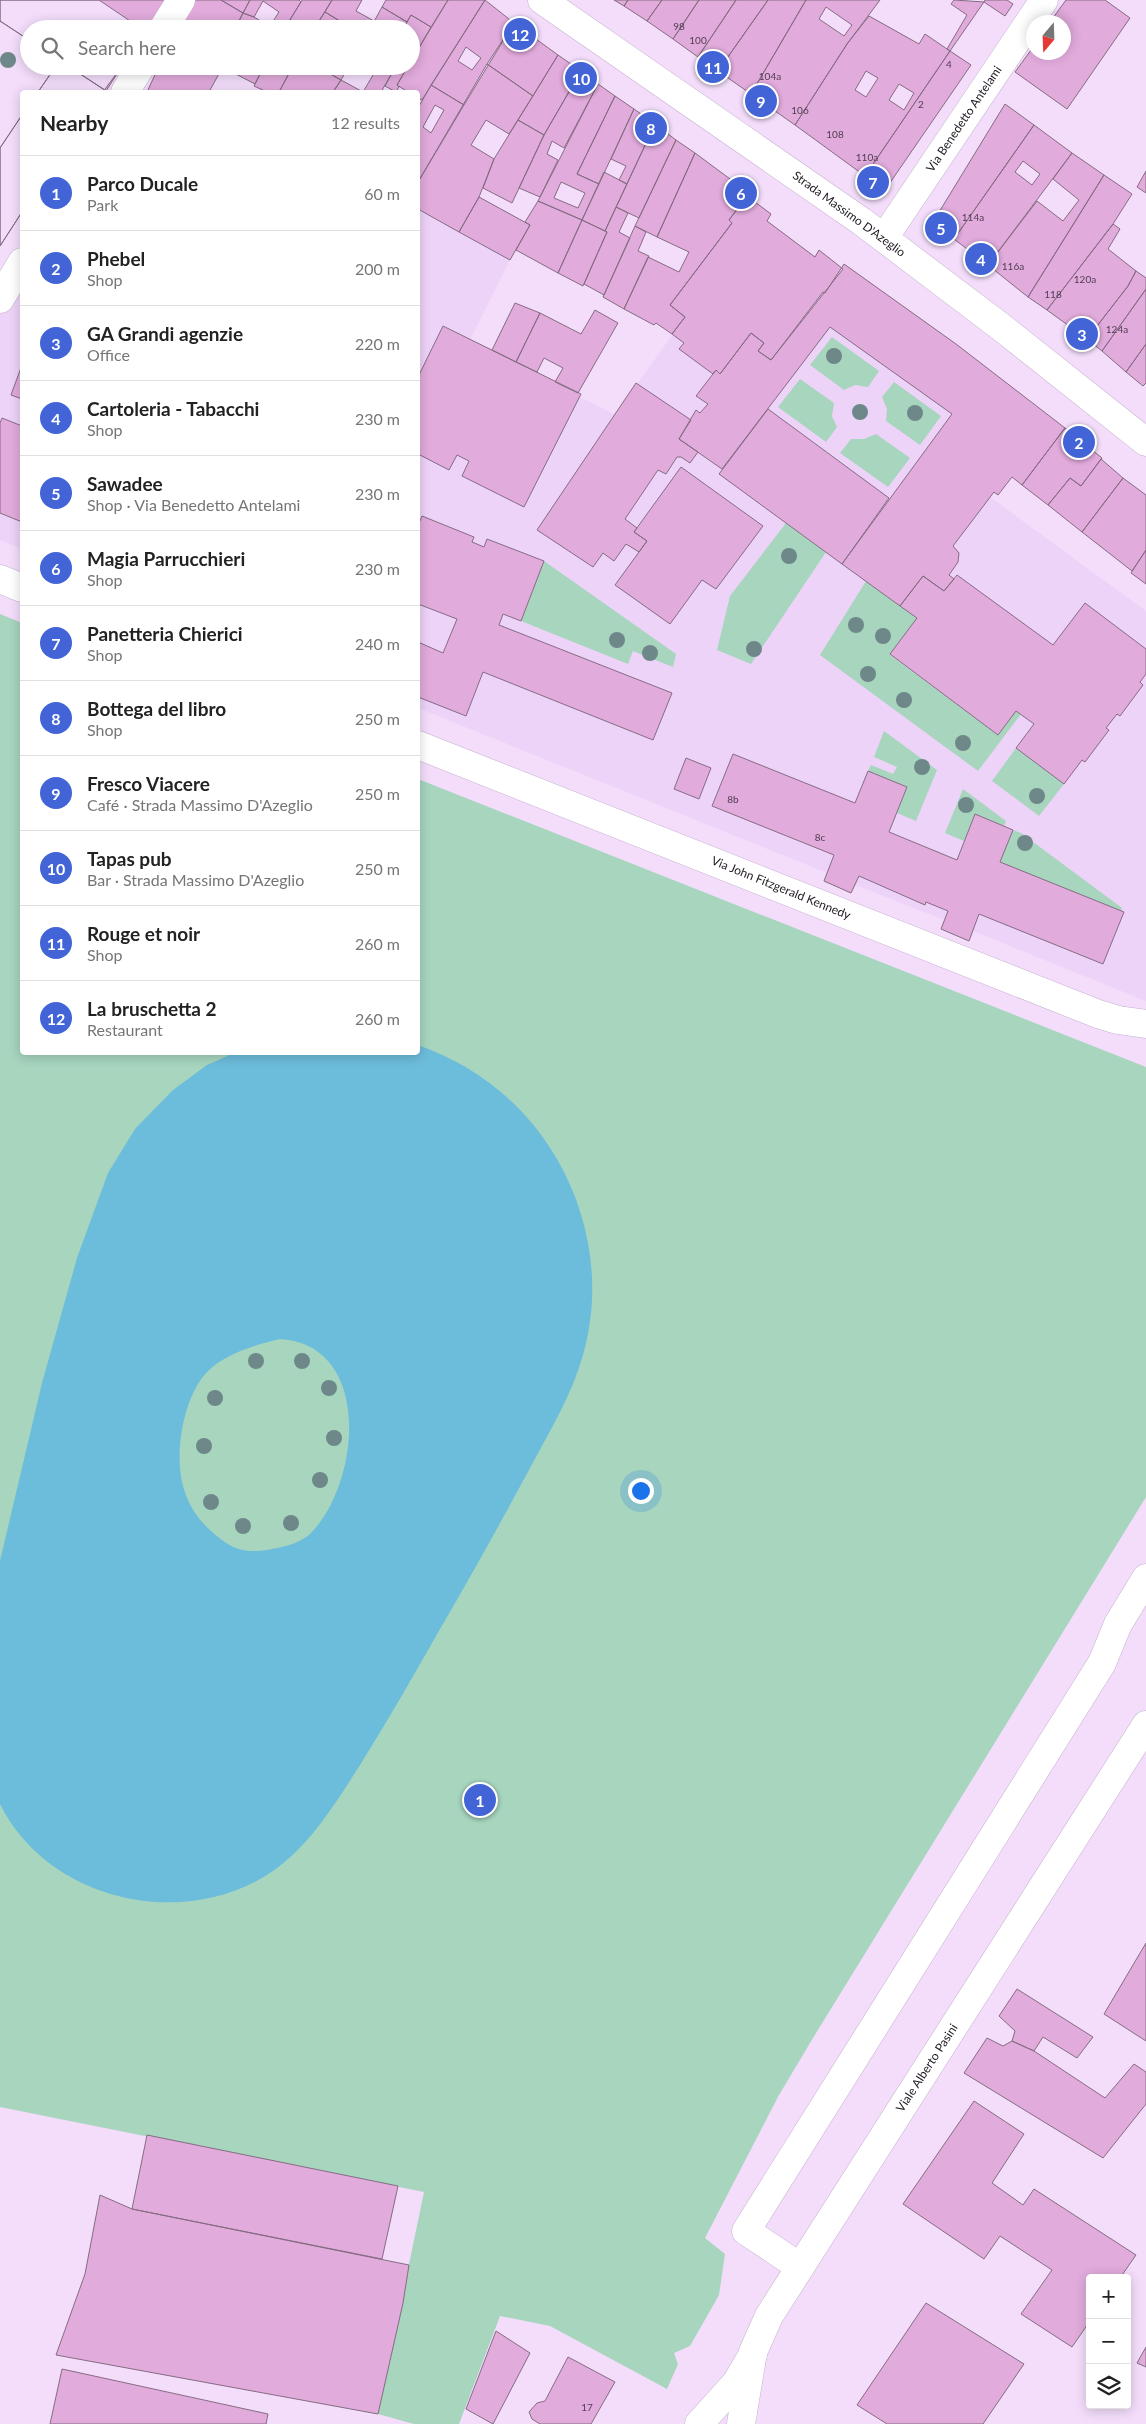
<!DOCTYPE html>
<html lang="en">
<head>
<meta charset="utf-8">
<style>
  body { margin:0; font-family:Lato,sans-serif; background:#f6f6f6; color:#222 }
  .controls { position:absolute; right:15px; bottom:15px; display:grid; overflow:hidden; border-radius:5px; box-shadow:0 2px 12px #0003 }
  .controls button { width:45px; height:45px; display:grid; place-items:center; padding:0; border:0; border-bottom:1px solid #e0e0e0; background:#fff; color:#222; font:25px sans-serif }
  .compass { position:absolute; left:1026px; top:15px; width:45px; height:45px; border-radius:50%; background:#fff; box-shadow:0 2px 12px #0003; rotate:199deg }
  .you { position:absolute; left:640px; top:1490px; width:18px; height:18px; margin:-12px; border:4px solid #fff; border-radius:50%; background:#1a73e8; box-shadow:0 0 0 8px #1a73e833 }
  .badge { display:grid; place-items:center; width:32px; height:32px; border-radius:50%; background:#4264d6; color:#fff; font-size:16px; font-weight:700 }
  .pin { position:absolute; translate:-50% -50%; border:2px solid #fff; box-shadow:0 1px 5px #0006 }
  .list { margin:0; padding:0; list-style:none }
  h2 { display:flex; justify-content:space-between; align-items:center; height:65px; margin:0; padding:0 20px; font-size:21px }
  h2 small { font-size:16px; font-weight:400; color:#767676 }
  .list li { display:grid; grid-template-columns:32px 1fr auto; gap:15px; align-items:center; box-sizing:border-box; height:75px; padding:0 20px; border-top:1px solid #e0e0e0 }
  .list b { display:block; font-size:19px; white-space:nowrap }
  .list p { margin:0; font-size:16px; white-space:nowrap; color:#767676 }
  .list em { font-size:16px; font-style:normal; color:#767676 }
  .icon { flex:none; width:28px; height:28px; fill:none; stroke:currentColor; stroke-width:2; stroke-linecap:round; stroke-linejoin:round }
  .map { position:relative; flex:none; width:1146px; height:2424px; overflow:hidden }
  .search { position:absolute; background:#fff; box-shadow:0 2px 12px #0003; left:20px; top:20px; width:400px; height:55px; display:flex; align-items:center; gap:12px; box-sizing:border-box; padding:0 18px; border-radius:28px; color:#767676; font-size:19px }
  .panel { position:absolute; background:#fff; box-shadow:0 2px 12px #0003; left:20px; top:90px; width:400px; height:965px; border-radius:5px }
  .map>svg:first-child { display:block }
  .built { fill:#edd3f8 }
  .green { fill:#a7d5be }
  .water { fill:#6cbcdb; fill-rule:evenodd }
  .building { fill:#e1abdc; stroke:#856c82; fill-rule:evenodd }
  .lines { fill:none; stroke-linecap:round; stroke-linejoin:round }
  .minor-casing { stroke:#c5b1ce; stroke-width:29 }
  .major-casing { stroke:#c5b1ce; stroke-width:29 }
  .minor { stroke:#fff; stroke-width:28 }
  .major { stroke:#fff; stroke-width:28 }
  .tree { fill:#6e8889 }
  .labels { text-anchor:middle; stroke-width:4; stroke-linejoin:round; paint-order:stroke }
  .number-label { font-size:10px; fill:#503e51 }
  .street-label { font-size:12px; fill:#201923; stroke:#fff }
</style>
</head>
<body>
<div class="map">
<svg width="1146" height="2424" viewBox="0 0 1146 2424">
  <rect width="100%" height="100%" fill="#f3ddfb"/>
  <path class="built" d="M 751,199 L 771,214 L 767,221 L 814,256 L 819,250 L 842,267 L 844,264 L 956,344 L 1065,428 L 1022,485 L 1012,477 L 998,495 L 994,492 L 990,497 L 1146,611 L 1146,1001 L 973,931 L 969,941 L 941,929 L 944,920 L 856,885 L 851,893 L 824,881 L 827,873 L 418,708 L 418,209 L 510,260 L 470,340 L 615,415 L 685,317 Z
    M 22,277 L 22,549 L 0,540 L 0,314 Z"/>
  <path class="green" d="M 832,337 L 879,371 L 868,387 L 855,385 L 844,390 L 810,365 Z
    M 800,379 L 834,403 L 832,416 L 837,427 L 826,442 L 778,407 Z
    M 894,382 L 941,416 L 920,445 L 886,421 L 887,409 L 882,397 Z
    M 876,434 L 910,458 L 888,487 L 840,453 L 851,439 L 864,439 Z
    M 786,523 L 826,552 L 751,664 L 717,650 L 730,596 Z
    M 544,561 L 676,654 L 673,667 L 633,651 L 628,664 L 521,621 Z
    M 866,581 L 917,618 L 890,655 L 998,735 L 1016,711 L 1021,714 L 978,771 L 820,655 Z
    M 0,614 L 22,623 L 22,1052 L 418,1052 L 418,779 L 1146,1067 L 1146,1497 L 813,2038 L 779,2095 L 705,2238 L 725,2254 L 719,2295 L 690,2346 L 674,2353 L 678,2364 L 667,2389 L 550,2326 L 500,2316 L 459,2424 L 414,2424 L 378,2414 L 424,2192 L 0,2107 Z
    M 884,731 L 937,770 L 916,821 L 897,813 L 907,787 L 868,771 L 871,765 L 893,774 L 897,767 L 874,757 Z
    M 1016,748 L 1064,784 L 1039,816 L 992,781 Z
    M 963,789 L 1006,821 L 1004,826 L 975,814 L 964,841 L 945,833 Z
    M 1013,830 L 1021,833 L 1122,908 L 1121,911 L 1000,862 Z"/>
  <path class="water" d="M 418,1045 C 477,1066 525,1104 557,1159 C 591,1218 602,1289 583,1355 C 572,1395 549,1432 530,1468 C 501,1522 471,1576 440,1629 C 414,1675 388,1720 360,1765 C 335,1804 311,1844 273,1871 C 185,1932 48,1901 0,1804 L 0,1561 L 42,1383 L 77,1258 L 108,1173 L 135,1129 L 173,1090 L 207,1065 L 234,1053 L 418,1052 ZM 280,1339 C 374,1345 360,1485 310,1534 C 300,1543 284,1547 272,1549 C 253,1553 237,1552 222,1540 C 203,1526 189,1509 183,1486 C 174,1454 183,1396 208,1371 C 227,1353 255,1345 280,1339 Z"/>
  <path class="building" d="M 0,0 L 167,0 L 148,29 L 29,29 L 29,40 L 0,21 Z
    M 0,0 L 99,0 L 142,29 L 29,29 L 29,40 L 0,21 Z
    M 191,0 L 221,0 L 243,13 L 235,29 L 198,29 L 182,21 Z
    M 221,0 L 250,0 L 243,13 Z
    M 250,0 L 299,0 L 301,2 L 284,29 L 274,29 L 270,26 L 279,12 L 263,1 L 254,17 L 243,13 Z
    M 302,0 L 332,0 L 314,29 L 306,29 L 290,20 Z
    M 332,0 L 362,0 L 356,11 L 374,21 L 370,29 L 353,29 L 325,12 Z
    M 386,0 L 448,0 L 431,27 L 411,15 L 407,22 L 382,7 Z
    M 448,0 L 485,0 L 422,100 L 418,98 L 418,92 L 408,92 L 397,85 L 408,66 L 411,66 L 411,61 Z
    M 485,0 L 514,23 L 464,105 L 431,85 ZM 466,47 L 481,58 L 472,70 L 458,61 Z
    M 614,0 L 628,0 L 624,6 Z
    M 628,0 L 662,0 L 647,21 L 624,6 Z
    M 662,0 L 699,0 L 673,39 L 647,21 Z
    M 699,0 L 736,0 L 698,57 L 673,39 Z
    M 736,0 L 768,0 L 718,71 L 698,57 Z
    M 768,0 L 806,0 L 751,94 L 718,71 Z
    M 806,0 L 880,0 L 847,44 L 795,125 L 751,94 ZM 826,7 L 852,25 L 844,36 L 819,19 Z
    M 954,0 L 984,2 L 950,51 L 947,49 L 967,15 L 951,4 Z
    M 985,0 L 1007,0 L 1013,4 L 1005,16 L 984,2 Z
    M 1066,0 L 1105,0 L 1130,18 L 1067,109 L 1015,72 L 1034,46 L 1034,52 L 1064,52 L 1064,22 L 1050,22 Z
    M 382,7 L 407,22 L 403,29 L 370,29 Z
    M 325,12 L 353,29 L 314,29 Z
    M 243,13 L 254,17 L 274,29 L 235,29 Z
    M 411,15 L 431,27 L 411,61 L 411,29 L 403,29 Z
    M 869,16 L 919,44 L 925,34 L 950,51 L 865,176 L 795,125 L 847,44 ZM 866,71 L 878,78 L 866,97 L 855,90 ZM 899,84 L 914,93 L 904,110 L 889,100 Z
    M 290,20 L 302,27 L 301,29 L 284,29 Z
    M 182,21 L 198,29 L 178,29 Z
    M 514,23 L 558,55 L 533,96 L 487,64 Z
    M 950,51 L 971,65 L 885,190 L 865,176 Z
    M 558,55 L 581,71 L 544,135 L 518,120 Z
    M 487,64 L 533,96 L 509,134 L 486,120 L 471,145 L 494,159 L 479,197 L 459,232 L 418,209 L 418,182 Z
    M 56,66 L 122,66 L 103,92 L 38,92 Z
    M 56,66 L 68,66 L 105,90 L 103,92 L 38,92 Z
    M 68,66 L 122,66 L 106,91 Z
    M 159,66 L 213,66 L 221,70 L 209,92 L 147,92 Z
    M 230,66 L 264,66 L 255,84 L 228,70 Z
    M 264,66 L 293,66 L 279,92 L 267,92 L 254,86 Z
    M 293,66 L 316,66 L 341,80 L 333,92 L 279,92 Z
    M 333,66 L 349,66 L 341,80 L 329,73 Z
    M 370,66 L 396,66 L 381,92 L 333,92 L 341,80 L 363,92 L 376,70 Z
    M 396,66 L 408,66 L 397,85 L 399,87 L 396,92 L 385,86 Z
    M 581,71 L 598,84 L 564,148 L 552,141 L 547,154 L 558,160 L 540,197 L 519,188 L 544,135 Z
    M 598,84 L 615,96 L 577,174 L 599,184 L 582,220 L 538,201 ZM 561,182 L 585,193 L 578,208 L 554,198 Z
    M 431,85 L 464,105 L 418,182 L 418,108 ZM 435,105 L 444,110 L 431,133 L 423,127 Z
    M 615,96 L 634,109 L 599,184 L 577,174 Z
    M 1005,104 L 1034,125 L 954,239 L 933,222 Z
    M 634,109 L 655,124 L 627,184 L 619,180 L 626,166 L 611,159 Z
    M 22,115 L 22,212 L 0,246 L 0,148 Z
    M 22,115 L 22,212 L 0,246 L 0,148 Z
    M 518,120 L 544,135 L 512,203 L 483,188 L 494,159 Z
    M 655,124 L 676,140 L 639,218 L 616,207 Z
    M 1034,125 L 1072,153 L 988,265 L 954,239 ZM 1023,161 L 1040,174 L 1032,185 L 1015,172 Z
    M 676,140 L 695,153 L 657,237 L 635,226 Z
    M 695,153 L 753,196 L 751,199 L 747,196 L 729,220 L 732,223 L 670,305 L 685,317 L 672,334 L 656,323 L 654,325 L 624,309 L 648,257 L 679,272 L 689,252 L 657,237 Z
    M 1072,153 L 1104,175 L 1028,297 L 988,265 L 1037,201 L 1063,221 L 1079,200 L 1053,179 Z
    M 1146,171 L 1146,193 L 1137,187 Z
    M 604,172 L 627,184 L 605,231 L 582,220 Z
    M 1104,175 L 1132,194 L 1113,224 L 1047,310 L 1028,297 Z
    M 747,196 L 771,214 L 767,221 L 815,257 L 819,250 L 843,269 L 771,360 L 758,351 L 764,343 L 751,333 L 720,374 L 716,370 L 713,374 L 679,349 L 684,343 L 672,334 L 685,317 L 670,305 L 732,223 L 729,220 Z
    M 479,197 L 530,225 L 510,260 L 459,232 Z
    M 538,201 L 582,220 L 558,273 L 516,250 L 530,225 L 525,222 Z
    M 616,207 L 628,213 L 619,232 L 630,238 L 604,295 L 584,284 L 607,232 L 605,231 Z
    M 582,220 L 607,232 L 583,286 L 558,273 Z
    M 1113,224 L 1120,229 L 1108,249 L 1136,271 L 1128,286 L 1087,339 L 1047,310 Z
    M 635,226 L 646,232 L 638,251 L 649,256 L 624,309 L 603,297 Z
    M 844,264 L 956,344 L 1065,428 L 1022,485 L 1012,477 L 998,495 L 994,492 L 953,546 L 959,553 L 958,562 L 949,575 L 954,579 L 944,591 L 923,576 L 900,606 L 842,564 L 952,414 L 830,327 L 722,469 L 679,439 L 696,410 L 700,413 L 708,404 L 696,396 L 716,370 L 720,374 L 751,333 L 764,343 L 758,351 L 771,360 L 823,292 L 825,293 Z
    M 1136,271 L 1146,278 L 1146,289 L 1102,351 L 1087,339 L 1128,286 Z
    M 1146,289 L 1146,344 L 1126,372 L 1102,351 Z
    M 515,303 L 540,313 L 516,362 L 492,350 Z
    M 595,310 L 618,323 L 578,393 L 555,382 L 563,368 L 544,358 L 537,372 L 516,362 L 540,313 L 581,334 Z
    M 443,326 L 581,394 L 524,507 L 462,476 L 469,461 L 457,455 L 449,470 L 418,454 L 418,377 Z
    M 1146,344 L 1146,383 L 1143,386 L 1126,372 Z
    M 22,365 L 22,399 L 11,395 Z
    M 636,383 L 691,420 L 679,439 L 698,452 L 690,463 L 681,457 L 677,457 L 666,474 L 658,470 L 625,519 L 637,528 L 634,532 L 647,541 L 639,552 L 626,544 L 614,561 L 603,553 L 593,567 L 537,530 Z
    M 768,409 L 889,498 L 842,564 L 719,474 Z
    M 2,418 L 22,426 L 22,522 L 0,513 L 0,423 Z
    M 1065,428 L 1102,458 L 1081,486 L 1070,478 L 1048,505 L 1022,485 Z
    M 1101,459 L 1123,478 L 1082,532 L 1048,505 L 1070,478 L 1081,486 Z
    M 681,467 L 763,526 L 716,589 L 702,580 L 670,624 L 615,585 L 647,541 L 634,532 Z
    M 1123,478 L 1146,495 L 1146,550 L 1132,571 L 1082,532 Z
    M 422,516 L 474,537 L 472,542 L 484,547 L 487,539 L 544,561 L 521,621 L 503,614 L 499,625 L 672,693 L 653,740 L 483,672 L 466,716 L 418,697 L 418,642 L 443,653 L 457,619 L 418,604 L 418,520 L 420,521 Z
    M 1146,550 L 1146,584 L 1131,573 Z
    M 957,575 L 1053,645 L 1085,603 L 1146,649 L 1146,674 L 1140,682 L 1143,685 L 1120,716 L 1117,714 L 1106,728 L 1109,730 L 1085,762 L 1082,760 L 1064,784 L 1016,748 L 1034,724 L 1016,711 L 998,735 L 890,654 L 917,618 L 900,606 L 923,576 L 944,591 Z
    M 733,754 L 855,803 L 868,771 L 907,787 L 889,832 L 957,860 L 975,814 L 1013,830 L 1000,862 L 1124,912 L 1103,964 L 979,914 L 969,941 L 941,929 L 948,911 L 926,902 L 925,905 L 859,876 L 851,893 L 824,881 L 834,855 L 712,806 Z
    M 686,758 L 711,768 L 699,799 L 674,789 Z
    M 1146,1943 L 1146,2041 L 1104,2014 Z
    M 1017,1989 L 1093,2037 L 1077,2058 L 1043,2037 L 1034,2051 L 1012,2041 L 1015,2031 L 999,2016 Z
    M 987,2038 L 1003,2046 L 1012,2041 L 1034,2051 L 1105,2098 L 1134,2064 L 1146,2072 L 1146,2104 L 1103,2158 L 964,2073 Z
    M 974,2101 L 1024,2134 L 992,2183 L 1023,2205 L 1034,2189 L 1136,2255 L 1120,2278 L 1090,2278 L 1090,2321 L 1072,2347 L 1021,2314 L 1052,2270 L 1000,2236 L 984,2259 L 903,2204 Z
    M 147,2135 L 398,2186 L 382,2259 L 132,2209 Z
    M 100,2195 L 132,2209 L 409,2265 L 403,2303 L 378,2414 L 56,2355 L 85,2274 Z
    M 926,2303 L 1024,2364 L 983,2424 L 887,2424 L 857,2405 Z
    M 496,2331 L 530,2353 L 493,2424 L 466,2409 Z
    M 1146,2347 L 1146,2367 L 1137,2363 Z
    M 568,2357 L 615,2382 L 591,2424 L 540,2424 L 532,2419 L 529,2412 L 537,2403 L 545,2401 Z
    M 62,2369 L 268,2414 L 266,2424 L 50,2424 Z"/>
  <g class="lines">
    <g class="minor-casing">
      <path id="minor" d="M 542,0 L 861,221 L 1001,327 L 1146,442
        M 163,29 L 181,0
        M 125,92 L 141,66
        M 884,238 L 1044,0
        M 0,299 L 22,262
        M 0,579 L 22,588
        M 418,745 L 1098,1014 L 1118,1020 L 1146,1024
        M 800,2267 L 746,2231 L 1102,1663 L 1118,1624 L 1146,1578
        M 699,2424 L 736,2383 L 753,2354"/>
    </g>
    <g class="major-casing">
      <path id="major" d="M 741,2424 L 753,2352 L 769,2316 L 1146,1725"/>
    </g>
    <use href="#minor" class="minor"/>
    <use href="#major" class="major"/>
  </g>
  <g class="tree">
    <circle cx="8" cy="60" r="8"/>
    <circle cx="834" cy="356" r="8"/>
    <circle cx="860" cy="412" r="8"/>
    <circle cx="915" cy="413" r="8"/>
    <circle cx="789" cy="556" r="8"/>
    <circle cx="856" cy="625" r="8"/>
    <circle cx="883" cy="636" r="8"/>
    <circle cx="617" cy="640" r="8"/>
    <circle cx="754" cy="649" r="8"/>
    <circle cx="650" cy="653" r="8"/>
    <circle cx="868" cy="674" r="8"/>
    <circle cx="904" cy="700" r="8"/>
    <circle cx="963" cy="743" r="8"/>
    <circle cx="922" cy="767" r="8"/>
    <circle cx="1037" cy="796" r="8"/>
    <circle cx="966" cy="805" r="8"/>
    <circle cx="1025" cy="843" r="8"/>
    <circle cx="256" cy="1361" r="8"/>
    <circle cx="302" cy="1361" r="8"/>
    <circle cx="329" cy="1388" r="8"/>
    <circle cx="215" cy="1398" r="8"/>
    <circle cx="334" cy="1438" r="8"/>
    <circle cx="204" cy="1446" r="8"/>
    <circle cx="320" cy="1480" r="8"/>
    <circle cx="211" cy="1502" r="8"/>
    <circle cx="291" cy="1523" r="8"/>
    <circle cx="243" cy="1526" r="8"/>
  </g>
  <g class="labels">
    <g class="number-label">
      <text x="679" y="30">98</text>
      <text x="698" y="44">100</text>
      <text x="949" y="68">4</text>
      <text x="770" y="80">104a</text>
      <text x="921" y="108">2</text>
      <text x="800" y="114">106</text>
      <text x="835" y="138">108</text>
      <text x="867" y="161">110a</text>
      <text x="973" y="221">114a</text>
      <text x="1013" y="270">116a</text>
      <text x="1085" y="283">120a</text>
      <text x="1053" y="298">118</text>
      <text x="1117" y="333">124a</text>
      <text x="733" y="803">8b</text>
      <text x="820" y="841">8c</text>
      <text x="587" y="2411">17</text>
    </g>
    <g class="street-label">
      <text transform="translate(964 119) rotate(-56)" y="4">Via Benedetto Antelami</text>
      <text transform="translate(849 214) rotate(36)" y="4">Strada Massimo D'Azeglio</text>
      <text transform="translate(781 888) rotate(22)" y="4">Via John Fitzgerald Kennedy</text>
      <text transform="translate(927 2068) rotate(-57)" y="4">Viale Alberto Pasini</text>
    </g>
  </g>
</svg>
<div class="controls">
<button>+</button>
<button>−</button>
<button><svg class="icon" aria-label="layers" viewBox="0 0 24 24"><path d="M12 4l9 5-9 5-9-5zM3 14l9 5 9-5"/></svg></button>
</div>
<svg class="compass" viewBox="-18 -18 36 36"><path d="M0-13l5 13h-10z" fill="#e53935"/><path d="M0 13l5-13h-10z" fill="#767676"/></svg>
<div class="you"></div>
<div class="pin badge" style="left:480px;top:1800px">1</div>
<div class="pin badge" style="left:1079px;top:442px">2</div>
<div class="pin badge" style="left:1082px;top:334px">3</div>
<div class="pin badge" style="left:981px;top:259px">4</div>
<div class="pin badge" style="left:941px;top:228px">5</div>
<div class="pin badge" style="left:741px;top:193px">6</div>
<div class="pin badge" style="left:873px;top:182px">7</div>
<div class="pin badge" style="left:651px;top:128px">8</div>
<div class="pin badge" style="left:761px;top:101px">9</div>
<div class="pin badge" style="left:581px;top:78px">10</div>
<div class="pin badge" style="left:713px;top:67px">11</div>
<div class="pin badge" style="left:520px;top:34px">12</div>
<div class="search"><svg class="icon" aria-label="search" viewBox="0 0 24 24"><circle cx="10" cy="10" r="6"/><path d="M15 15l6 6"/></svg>Search here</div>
<section class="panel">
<h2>Nearby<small>12 results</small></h2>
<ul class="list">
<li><span class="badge">1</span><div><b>Parco Ducale</b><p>Park</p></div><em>60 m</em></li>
<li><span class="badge">2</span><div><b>Phebel</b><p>Shop</p></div><em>200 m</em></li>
<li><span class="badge">3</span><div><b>GA Grandi agenzie</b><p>Office</p></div><em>220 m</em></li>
<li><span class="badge">4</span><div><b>Cartoleria - Tabacchi</b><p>Shop</p></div><em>230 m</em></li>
<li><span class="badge">5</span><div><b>Sawadee</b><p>Shop · Via Benedetto Antelami</p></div><em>230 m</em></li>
<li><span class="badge">6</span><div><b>Magia Parrucchieri</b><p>Shop</p></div><em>230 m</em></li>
<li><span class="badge">7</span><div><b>Panetteria Chierici</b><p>Shop</p></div><em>240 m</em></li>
<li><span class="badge">8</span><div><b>Bottega del libro</b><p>Shop</p></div><em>250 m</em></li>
<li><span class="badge">9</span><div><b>Fresco Viacere</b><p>Café · Strada Massimo D'Azeglio</p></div><em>250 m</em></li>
<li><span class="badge">10</span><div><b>Tapas pub</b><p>Bar · Strada Massimo D'Azeglio</p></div><em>250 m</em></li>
<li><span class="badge">11</span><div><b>Rouge et noir</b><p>Shop</p></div><em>260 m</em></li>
<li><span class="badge">12</span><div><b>La bruschetta 2</b><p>Restaurant</p></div><em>260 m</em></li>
</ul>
</section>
</div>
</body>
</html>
